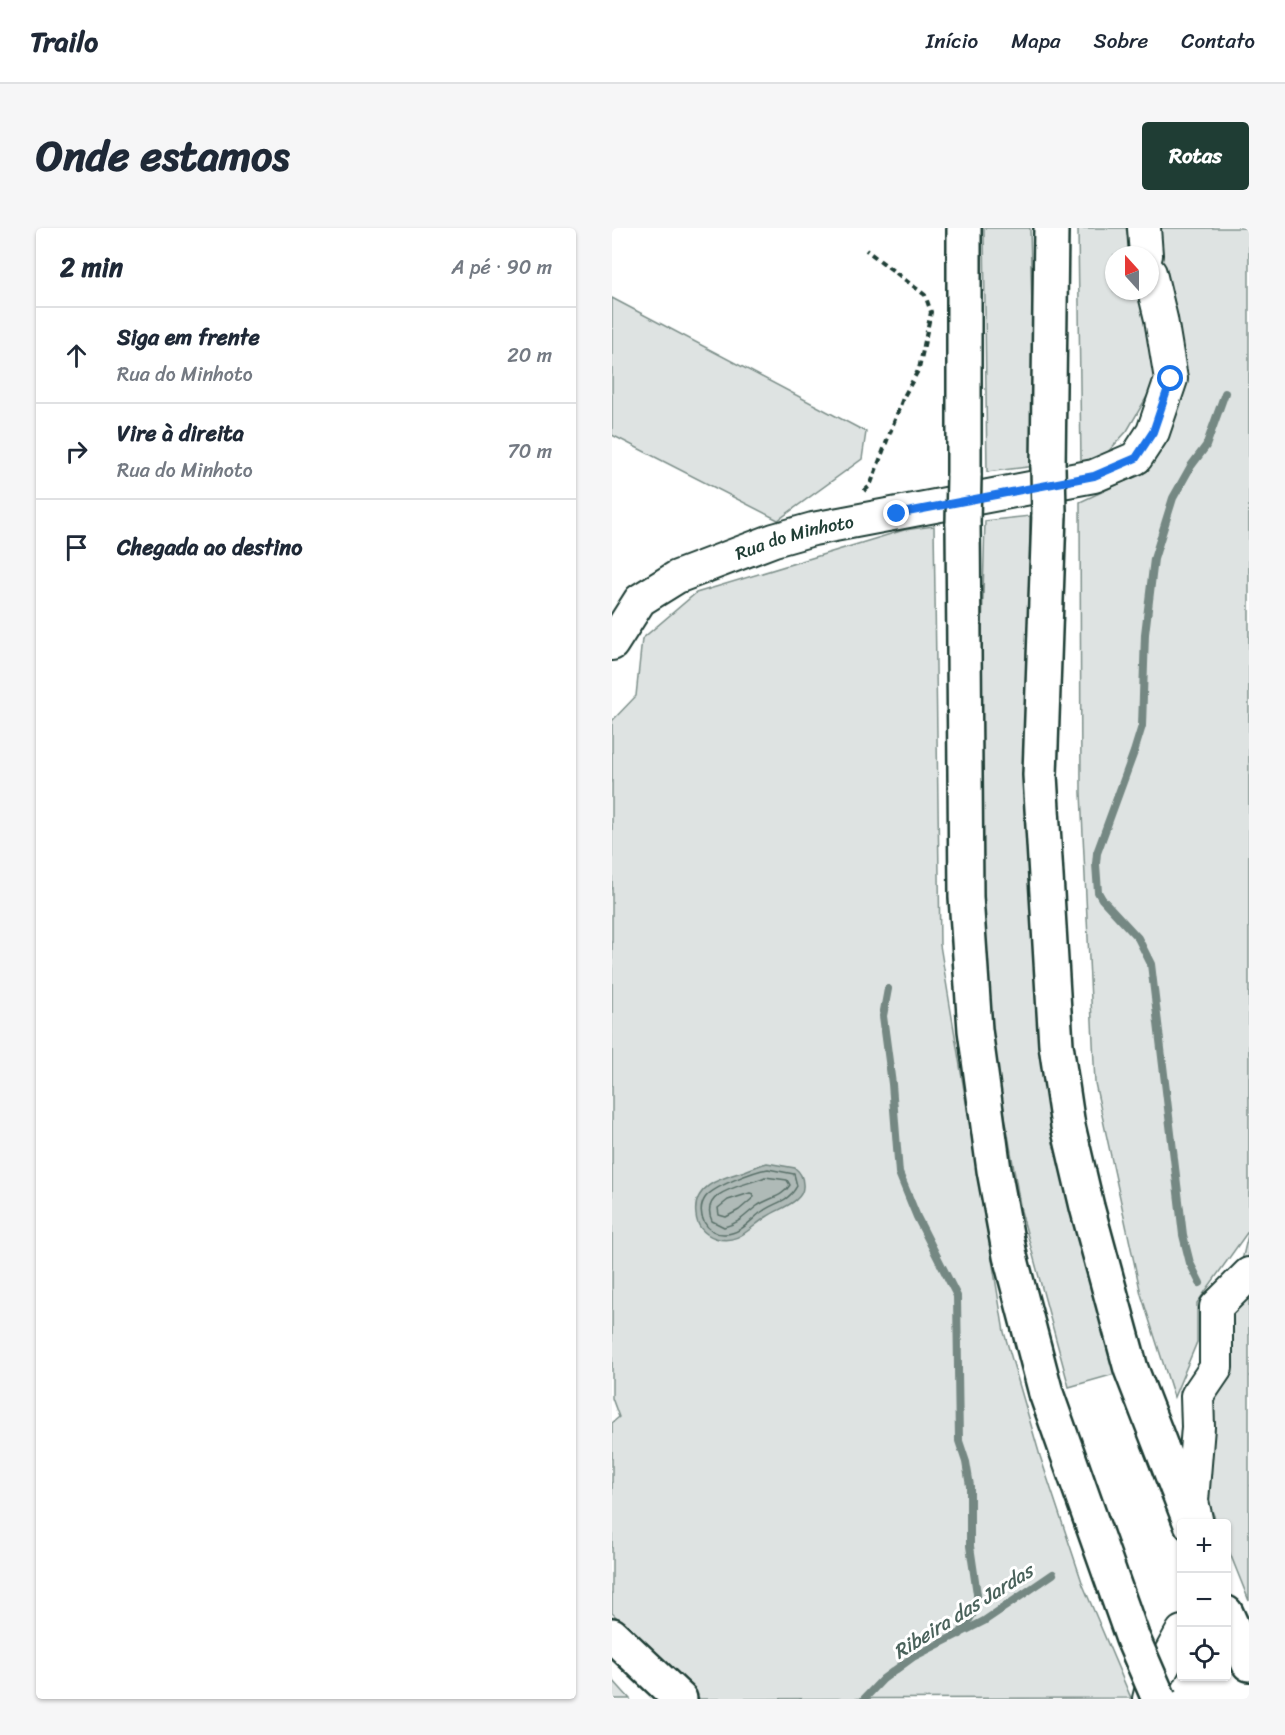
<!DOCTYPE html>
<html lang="pt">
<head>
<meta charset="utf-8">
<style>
  body { margin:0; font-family:Sriracha,sans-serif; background:#f6f6f7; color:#1f2937 }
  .controls { position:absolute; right:18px; bottom:18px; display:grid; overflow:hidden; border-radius:6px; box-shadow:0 2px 4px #0004 }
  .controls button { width:54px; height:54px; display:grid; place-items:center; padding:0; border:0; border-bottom:2px solid #e0e1e3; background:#fff; color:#1f2937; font:30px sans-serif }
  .compass { position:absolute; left:493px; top:18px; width:54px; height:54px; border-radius:50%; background:#fff; box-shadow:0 2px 4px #0004; rotate:339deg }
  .stop { position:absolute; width:18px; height:18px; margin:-14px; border:4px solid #1a73e8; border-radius:50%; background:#fff }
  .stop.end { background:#1a73e8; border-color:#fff; box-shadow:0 2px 6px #0008 }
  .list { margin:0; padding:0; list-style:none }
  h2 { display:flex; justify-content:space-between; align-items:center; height:78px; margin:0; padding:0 24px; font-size:26px }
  h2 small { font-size:20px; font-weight:400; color:#747a83 }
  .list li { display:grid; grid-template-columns:39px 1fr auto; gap:18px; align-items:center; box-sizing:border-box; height:96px; padding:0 24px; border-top:2px solid #e0e1e3 }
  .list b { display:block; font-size:22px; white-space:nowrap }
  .list p { margin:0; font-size:20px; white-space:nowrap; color:#747a83 }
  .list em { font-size:20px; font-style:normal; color:#747a83 }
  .icon { flex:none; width:33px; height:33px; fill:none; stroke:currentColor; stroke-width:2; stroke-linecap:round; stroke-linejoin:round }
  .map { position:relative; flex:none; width:637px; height:1471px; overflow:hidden; border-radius:6px }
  header { display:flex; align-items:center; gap:36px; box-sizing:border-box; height:84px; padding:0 30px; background:#fff; border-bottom:2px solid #e0e1e3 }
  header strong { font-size:28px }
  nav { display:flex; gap:33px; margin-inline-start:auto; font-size:21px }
  .intro { display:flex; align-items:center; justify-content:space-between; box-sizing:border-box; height:144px; padding:0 36px }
  h1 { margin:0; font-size:42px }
  .button { padding:15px 27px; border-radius:6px; background:#1f3d34; color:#fff; font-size:21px; font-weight:700 }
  main { display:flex; gap:36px; padding:0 36px }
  aside { flex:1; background:#fff; border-radius:6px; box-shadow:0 2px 4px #0004 }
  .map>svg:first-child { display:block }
  .green { fill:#dee3e2; stroke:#7e908b; stroke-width:1.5 }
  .water { fill:#afbab7; stroke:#758883; stroke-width:1.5 }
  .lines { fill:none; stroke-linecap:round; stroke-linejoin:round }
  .shore { stroke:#596f68; stroke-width:1.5 }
  .stream { stroke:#758883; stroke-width:8 }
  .minor-casing { stroke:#1f3d34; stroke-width:36 }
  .major-casing { stroke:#1f3d34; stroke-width:38 }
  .highway-casing { stroke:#1f3d34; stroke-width:38 }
  .path { stroke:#1f3d34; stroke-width:4; stroke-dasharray:6 4.5; stroke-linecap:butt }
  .minor { stroke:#fff; stroke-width:32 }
  .major { stroke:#fff; stroke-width:33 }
  .highway { stroke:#fff; stroke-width:33 }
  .highway-bridge-casing { stroke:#1f3d34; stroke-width:38; stroke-linecap:butt }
  .highway-bridge { stroke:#fff; stroke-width:33 }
  .route { stroke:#1a73e8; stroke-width:8 }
  .labels { text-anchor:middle; stroke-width:6; stroke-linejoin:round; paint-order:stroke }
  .street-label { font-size:18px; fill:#1f3d34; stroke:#fff }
  .water-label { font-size:20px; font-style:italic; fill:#4a625b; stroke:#fff }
</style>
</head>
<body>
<header>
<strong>Trailo</strong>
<nav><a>Início</a><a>Mapa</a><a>Sobre</a><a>Contato</a></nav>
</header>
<div class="intro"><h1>Onde estamos</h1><a class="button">Rotas</a></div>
<main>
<aside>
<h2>2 min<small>A pé · 90 m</small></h2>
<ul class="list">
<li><svg class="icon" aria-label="ahead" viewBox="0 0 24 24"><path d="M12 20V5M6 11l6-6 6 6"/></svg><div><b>Siga em frente</b><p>Rua do Minhoto</p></div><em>20 m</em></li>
<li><svg class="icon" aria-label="right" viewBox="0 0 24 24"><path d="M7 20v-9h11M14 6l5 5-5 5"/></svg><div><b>Vire à direita</b><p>Rua do Minhoto</p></div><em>70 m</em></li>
<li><svg class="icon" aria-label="arrive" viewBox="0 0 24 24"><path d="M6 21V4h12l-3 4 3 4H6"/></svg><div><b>Chegada ao destino</b></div></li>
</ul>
</aside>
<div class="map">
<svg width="637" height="1471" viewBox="0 0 637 1471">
  <rect width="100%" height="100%" fill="#fff"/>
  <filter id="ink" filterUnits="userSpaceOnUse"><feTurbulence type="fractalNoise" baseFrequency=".0167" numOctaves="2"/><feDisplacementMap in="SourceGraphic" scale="12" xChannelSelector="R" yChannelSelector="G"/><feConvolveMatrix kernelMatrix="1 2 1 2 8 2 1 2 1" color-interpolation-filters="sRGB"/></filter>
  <g filter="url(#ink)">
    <path class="green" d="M 372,0 L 418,0 L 424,238 L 375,244 Z
      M 466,0 L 514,0 L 520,27 L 502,27 L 502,63 L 528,63 L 544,153 L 515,203 L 493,227 L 469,235 Z
      M 543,0 L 637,0 L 637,1002 L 585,1075 L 585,1114 L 562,1169 L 529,1066 L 483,855 L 469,565 L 468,274 L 535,243 L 562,192 L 570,167 L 542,13 Z
      M 0,70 L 254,204 L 250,231 L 166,292 L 0,207 Z
      M 418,288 L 416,472 L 418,664 L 430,828 L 510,1144 L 457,1159 L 409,983 L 386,848 L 376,756 L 367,665 L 366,551 L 373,293 Z
      M 322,298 L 328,717 L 392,1104 L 428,1228 L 471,1357 L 519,1470 L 88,1471 L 0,1385 L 0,1195 L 7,1189 L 0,1170 L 0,493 L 24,468 L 30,411 L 84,365 L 292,302 Z
      M 637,1003 L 637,1373 L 615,1318 L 614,1296 L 605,1295 L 592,1263 L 596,1175 Z
      M 0,1451 L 18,1471 L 0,1471 Z"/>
    <path class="water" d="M 155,935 L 183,940 C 188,944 191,949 191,956 C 193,974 168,980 156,988 C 139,998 126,1018 103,1010 C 92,1006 85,999 84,987 C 80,957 110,950 133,943 C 141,940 147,937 155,935 Z"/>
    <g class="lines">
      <path class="shore" d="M 156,941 L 182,946 L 185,958 C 176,975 162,974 148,985 C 138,993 128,1006 113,1006 C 94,1007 83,985 93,970 C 100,959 142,943 156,941 Z
        M 153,949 L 175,952 L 178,957 C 171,969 156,970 145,978 C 134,986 127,996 112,999 L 100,993 C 86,962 134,958 153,949 Z
        M 138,965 L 141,966 L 142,969 L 127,982 L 114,989 L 107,987 L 106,980 L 116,972 Z"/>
      <path class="stream" d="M 276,761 L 271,788 L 280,856 L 287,945 L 305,989 L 345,1068 L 347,1213 L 354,1234 L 358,1258 L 358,1318 L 365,1366 L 365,1379 L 348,1406
        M 588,1055 L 578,1035 L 571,1007 L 539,736 L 526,710 L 490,671 L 486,664 L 484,636 L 485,625 L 522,524 L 530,498 L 533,406 L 542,331 L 561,270 L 579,238 L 594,218 L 613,165
        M 252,1471 L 271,1451 L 301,1429 L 372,1393 L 441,1346"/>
      <g class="minor-casing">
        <g id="minor">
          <path d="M 532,0 L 534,27"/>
          <path id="s1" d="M 0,416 L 28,372 L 65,349 L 162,312 L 201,301 L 482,248 L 524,230 L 541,204 L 559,151 L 549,91 L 538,45"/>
          <path d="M 585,1296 L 580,1273 L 586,1199 L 585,1168 L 604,1140 L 604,1079 L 637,1046"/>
          <path d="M 537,1471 L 540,1459 L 570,1404"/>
        </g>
      </g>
      <g class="major-casing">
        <path id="major" d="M 0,1407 L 68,1471"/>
      </g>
      <g class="highway-casing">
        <path id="highway" d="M 436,239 L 439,0
          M 352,248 L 352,0
          M 437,286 L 428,547 L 444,817 L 456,898 L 475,979 L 519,1141 L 579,1296
          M 351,295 L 354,669 L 363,802 L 382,942 L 398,1028 L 434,1165
          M 614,1385 L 637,1436"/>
      </g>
      <path class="path" d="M 252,263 L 258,258 L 291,170 L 307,141 L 319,84 L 313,67 L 254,22"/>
      <use href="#minor" class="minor"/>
      <use href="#major" class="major"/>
      <use href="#highway" class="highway"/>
      <g class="highway-bridge-casing">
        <path id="highway-bridge" d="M 436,239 L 437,286
          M 351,295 L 352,248
          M 434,1165 L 521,1411 L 547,1471"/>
      </g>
      <use href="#highway-bridge" class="highway-bridge"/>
    </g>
  </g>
  <g class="lines" filter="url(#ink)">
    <path class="route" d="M 285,286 L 482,248 L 524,230 L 541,204 L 559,151"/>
  </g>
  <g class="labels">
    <g class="street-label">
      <text dy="6" stroke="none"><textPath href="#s1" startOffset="220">Rua do Minhoto</textPath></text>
    </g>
    <g class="water-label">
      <text transform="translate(351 1383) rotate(-32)" y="7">Ribeira das Jardas</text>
    </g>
  </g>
</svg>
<div class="controls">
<button>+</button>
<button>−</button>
<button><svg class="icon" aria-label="locate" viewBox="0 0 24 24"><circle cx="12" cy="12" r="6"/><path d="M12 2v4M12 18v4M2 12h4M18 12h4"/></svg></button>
</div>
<svg class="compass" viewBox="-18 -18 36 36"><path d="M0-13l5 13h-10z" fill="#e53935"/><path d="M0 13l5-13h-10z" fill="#747a83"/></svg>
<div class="stop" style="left:559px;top:151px"></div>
<div class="stop end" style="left:285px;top:286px"></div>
</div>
</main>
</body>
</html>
